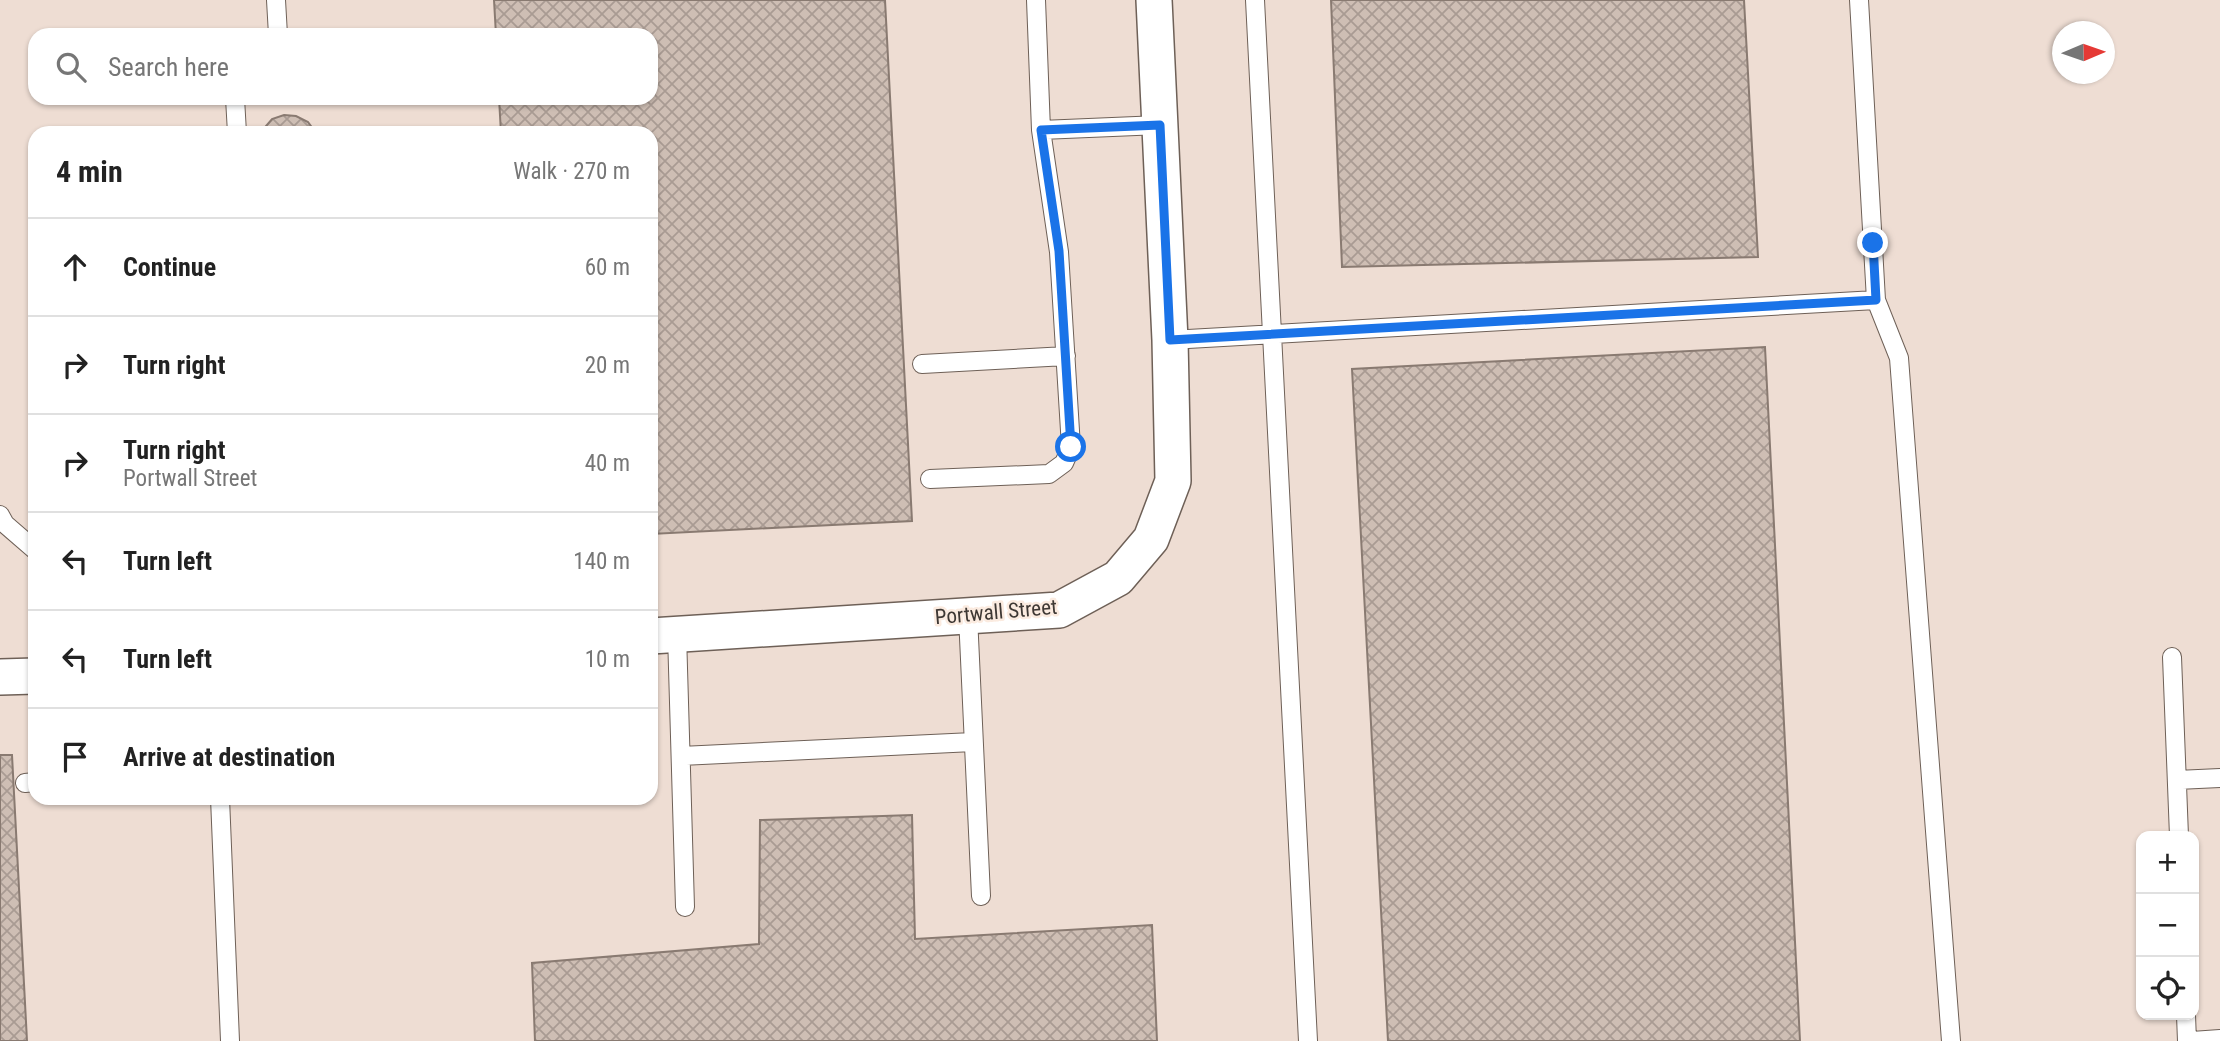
<!DOCTYPE html>
<html lang="en">
<head>
<meta charset="utf-8">
<style>
  body { margin:0; font-family:"Roboto Condensed",sans-serif; background:#f2f2f2; color:#222 }
  .controls { position:absolute; right:21px; bottom:21px; display:grid; overflow:hidden; border-radius:14px; box-shadow:0 2px 5px #0004 }
  .controls button { width:63px; height:63px; display:grid; place-items:center; padding:0; border:0; border-bottom:2px solid #e0e0e0; background:#fff; color:#222; font:35px sans-serif }
  .compass { position:absolute; left:2052px; top:21px; width:63px; height:63px; border-radius:50%; background:#fff; box-shadow:0 2px 5px #0004; rotate:88deg }
  .stop { position:absolute; width:21px; height:21px; margin:-16px; border:5px solid #1a73e8; border-radius:50%; background:#fff }
  .stop.end { background:#1a73e8; border-color:#fff; box-shadow:0 2px 7px #0008 }
  .list { margin:0; padding:0; list-style:none }
  h2 { display:flex; justify-content:space-between; align-items:center; height:91px; margin:0; padding:0 28px; font-size:30px }
  h2 small { font-size:23px; font-weight:400; color:#767676 }
  .list li { display:grid; grid-template-columns:46px 1fr auto; gap:21px; align-items:center; box-sizing:border-box; height:98px; padding:0 28px; border-top:2px solid #e0e0e0 }
  .list b { display:block; font-size:26px; white-space:nowrap }
  .list p { margin:0; font-size:23px; white-space:nowrap; color:#767676 }
  .list em { font-size:23px; font-style:normal; color:#767676 }
  .icon { flex:none; width:38px; height:38px; fill:none; stroke:currentColor; stroke-width:2; stroke-linecap:round; stroke-linejoin:round }
  .map { position:relative; flex:none; width:2220px; height:1041px; overflow:hidden }
  .search { position:absolute; background:#fff; box-shadow:0 2px 5px #0004; left:28px; top:28px; width:630px; height:77px; display:flex; align-items:center; gap:18px; box-sizing:border-box; padding:0 24px; border-radius:21px; color:#767676; font-size:26px }
  .panel { position:absolute; background:#fff; box-shadow:0 2px 5px #0004; left:28px; top:126px; width:630px; height:679px; border-radius:21px }
  .map>svg:first-child { display:block }
  .building { fill:url(#building-cross-hatch); stroke:#897a71; stroke-width:2 }
  .lines { fill:none; stroke-linecap:round; stroke-linejoin:round }
  .service-casing { stroke:#6e6057; stroke-width:20 }
  .minor-casing { stroke:#6e6057; stroke-width:38 }
  .service { stroke:#fff; stroke-width:18 }
  .minor { stroke:#fff; stroke-width:35 }
  .route { stroke:#1a73e8; stroke-width:9 }
  .labels { text-anchor:middle; stroke-width:5; stroke-linejoin:round; paint-order:stroke }
  .street-label { font-size:21px; fill:#3e3834; stroke:#fbebe0 }
</style>
</head>
<body>
<div class="map">
<svg width="2220" height="1041" viewBox="0 0 2220 1041">
  <defs>
    <pattern id="building-cross-hatch" width="8" height="8" patternUnits="userSpaceOnUse" patternTransform="scale(1.75)"><rect width="8" height="8" fill="#cebeb4"/><path d="M0 0l8 8M0 8l8-8" fill="none" stroke="#a99b93"/></pattern>
  </defs>
  <rect width="100%" height="100%" fill="#eeddd3"/>
  <path class="building" d="M 494,0 L 885,0 L 912,521 L 651,534 L 651,133 L 501,133 L 499,98 L 651,98 L 651,35 L 496,35 Z
    M 1331,0 L 1744,0 L 1758,257 L 1342,267 Z
    M 284,115 L 296,116 L 308,122 L 316,133 L 260,133 L 272,119 Z
    M 1765,347 L 1800,1041 L 1388,1041 L 1352,369 Z
    M 0,755 L 12,755 L 27,1041 L 0,1041 Z
    M 912,815 L 915,939 L 1152,925 L 1157,1041 L 535,1041 L 532,963 L 759,944 L 760,820 Z"/>
  <g class="lines">
    <g class="service-casing">
      <path id="service" d="M 276,0 L 278,35
        M 1036,0 L 1041,130 L 1160,125
        M 1255,0 L 1308,1041
        M 235,98 L 237,133
        M 1876,300 L 1899,358 L 1951,1041
        M 1170,340 L 1876,300 L 1859,0
        M 922,364 L 1066,356
        M 930,479 L 1049,474 L 1064,463 L 1071,447 L 1059,252 L 1041,130
        M 0,515 L 5,524 L 35,550
        M 968,616 L 981,896
        M 677,634 L 685,907
        M 2172,657 L 2179,836
        M 681,756 L 973,742
        M 2177,780 L 2220,778
        M 25,783 L 35,782
        M 220,798 L 230,1041
        M 2186,1015 L 2187,1041
        M 2192,1041 L 2220,1039"/>
    </g>
    <g class="minor-casing">
      <path id="minor" d="M 651,636 L 1059,610 L 1118,578 L 1151,539 L 1173,481 L 1170,340 L 1154,0
        M 0,677 L 35,676"/>
    </g>
    <use href="#service" class="service"/>
    <use href="#minor" class="minor"/>
  </g>
  <g class="lines">
    <path class="route" d="M 1071,447 L 1059,251 L 1041,130 L 1160,125 L 1170,340 L 1876,300 L 1873,243"/>
  </g>
  <g class="labels">
    <g class="street-label">
      <text transform="translate(996 612) rotate(-5)" y="7">Portwall Street</text>
    </g>
  </g>
</svg>
<div class="controls">
<button>+</button>
<button>−</button>
<button><svg class="icon" aria-label="locate" viewBox="0 0 24 24"><circle cx="12" cy="12" r="6"/><path d="M12 2v4M12 18v4M2 12h4M18 12h4"/></svg></button>
</div>
<svg class="compass" viewBox="-18 -18 36 36"><path d="M0-13l5 13h-10z" fill="#e53935"/><path d="M0 13l5-13h-10z" fill="#767676"/></svg>
<div class="stop" style="left:1071px;top:447px"></div>
<div class="stop end" style="left:1873px;top:243px"></div>
<div class="search"><svg class="icon" aria-label="search" viewBox="0 0 24 24"><circle cx="10" cy="10" r="6"/><path d="M15 15l6 6"/></svg>Search here</div>
<section class="panel">
<h2>4 min<small>Walk · 270 m</small></h2>
<ul class="list">
<li><svg class="icon" aria-label="ahead" viewBox="0 0 24 24"><path d="M12 20V5M6 11l6-6 6 6"/></svg><div><b>Continue</b></div><em>60 m</em></li>
<li><svg class="icon" aria-label="right" viewBox="0 0 24 24"><path d="M7 20v-9h11M14 6l5 5-5 5"/></svg><div><b>Turn right</b></div><em>20 m</em></li>
<li><svg class="icon" aria-label="right" viewBox="0 0 24 24"><path d="M7 20v-9h11M14 6l5 5-5 5"/></svg><div><b>Turn right</b><p>Portwall Street</p></div><em>40 m</em></li>
<li><svg class="icon" aria-label="left" viewBox="0 0 24 24"><path d="M17 20v-9H6M10 6l-5 5 5 5"/></svg><div><b>Turn left</b></div><em>140 m</em></li>
<li><svg class="icon" aria-label="left" viewBox="0 0 24 24"><path d="M17 20v-9H6M10 6l-5 5 5 5"/></svg><div><b>Turn left</b></div><em>10 m</em></li>
<li><svg class="icon" aria-label="arrive" viewBox="0 0 24 24"><path d="M6 21V4h12l-3 4 3 4H6"/></svg><div><b>Arrive at destination</b></div></li>
</ul>
</section>
</div>
</body>
</html>
